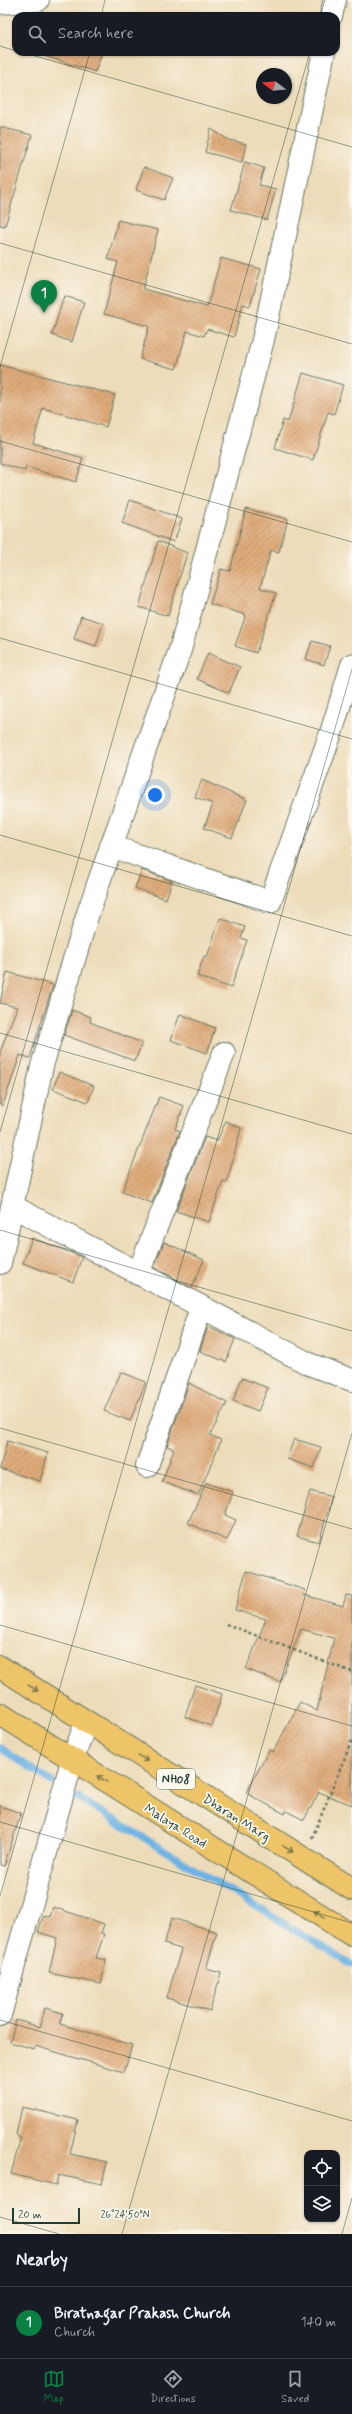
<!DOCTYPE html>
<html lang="en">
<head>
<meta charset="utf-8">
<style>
  body { margin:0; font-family:Mynerve,sans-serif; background:#242831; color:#f1f3f6 }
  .controls { position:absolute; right:12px; bottom:12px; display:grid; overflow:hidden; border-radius:8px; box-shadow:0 1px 3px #0004 }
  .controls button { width:36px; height:36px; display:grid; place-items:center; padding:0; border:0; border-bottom:1px solid #363941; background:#171b24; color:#f1f3f6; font:20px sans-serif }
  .compass { position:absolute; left:256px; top:68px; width:36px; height:36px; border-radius:50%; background:#171b24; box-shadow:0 1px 3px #0004; rotate:286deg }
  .scale { position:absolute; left:12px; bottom:10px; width:68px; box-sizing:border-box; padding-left:4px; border:2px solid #1f3d34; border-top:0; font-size:11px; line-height:14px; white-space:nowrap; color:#1f3d34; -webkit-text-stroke:3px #fbf7ec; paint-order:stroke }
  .you { position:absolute; left:155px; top:795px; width:14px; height:14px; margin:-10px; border:3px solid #fff; border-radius:50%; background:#1a73e8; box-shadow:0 0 0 6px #1a73e833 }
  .badge { display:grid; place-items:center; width:26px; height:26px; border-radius:50%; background:#0b8043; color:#fff; font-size:13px; font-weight:700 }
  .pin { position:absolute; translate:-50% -33px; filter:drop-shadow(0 1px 2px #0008) }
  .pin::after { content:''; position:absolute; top:21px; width:14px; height:12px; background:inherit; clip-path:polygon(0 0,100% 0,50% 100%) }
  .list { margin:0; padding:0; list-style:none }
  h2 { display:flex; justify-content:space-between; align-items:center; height:52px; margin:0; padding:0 16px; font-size:17px }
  h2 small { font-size:13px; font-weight:400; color:#9ea1a6 }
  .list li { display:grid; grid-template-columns:26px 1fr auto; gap:12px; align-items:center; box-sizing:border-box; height:72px; padding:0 16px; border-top:1px solid #363941 }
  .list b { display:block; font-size:15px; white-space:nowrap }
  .list p { margin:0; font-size:13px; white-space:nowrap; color:#9ea1a6 }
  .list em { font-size:13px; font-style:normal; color:#9ea1a6 }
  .icon { flex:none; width:22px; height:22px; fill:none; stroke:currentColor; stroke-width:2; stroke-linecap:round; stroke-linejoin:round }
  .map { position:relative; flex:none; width:352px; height:2234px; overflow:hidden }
  .search { position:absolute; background:#171b24; box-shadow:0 1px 3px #0004; left:12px; right:12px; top:12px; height:44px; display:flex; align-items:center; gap:10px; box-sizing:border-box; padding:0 14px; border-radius:12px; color:#9ea1a6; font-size:15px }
  .sheet { height:124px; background:#171b24 }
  nav { display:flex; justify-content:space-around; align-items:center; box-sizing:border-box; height:56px; border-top:1px solid #363941; background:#171b24; font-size:11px; color:#9ea1a6 }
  nav a { display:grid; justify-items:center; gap:2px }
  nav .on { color:#0b8043 }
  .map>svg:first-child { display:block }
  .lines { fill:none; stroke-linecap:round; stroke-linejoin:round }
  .stream { stroke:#6db2e3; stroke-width:7 }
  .building { fill:url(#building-hatch) }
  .street-casing { stroke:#677563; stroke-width:24 }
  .primary-casing { stroke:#677563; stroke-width:24 }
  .path { stroke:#677563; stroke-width:2.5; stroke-dasharray:3 3; stroke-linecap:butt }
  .street { stroke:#fff; stroke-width:22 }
  .primary { stroke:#eec469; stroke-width:22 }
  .oneway { stroke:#7c7a4c }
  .ticks { fill:none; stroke:#1f3d34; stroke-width:1; stroke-opacity:0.45 }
  .labels { text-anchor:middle; stroke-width:3.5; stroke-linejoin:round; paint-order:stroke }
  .shield { fill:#fbf7ec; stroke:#61756b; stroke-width:1 }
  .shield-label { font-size:12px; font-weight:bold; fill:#1f3d34 }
  .street-label { font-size:13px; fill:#1f3d34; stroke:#fbf7ec }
  .ticks-label { font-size:10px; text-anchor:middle; fill:#1f3d34; stroke:#fbf7ec; stroke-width:3.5; stroke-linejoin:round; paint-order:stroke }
</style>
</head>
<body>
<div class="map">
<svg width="352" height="2234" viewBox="0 0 352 2234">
  <defs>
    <pattern id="building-hatch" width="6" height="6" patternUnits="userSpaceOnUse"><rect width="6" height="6" fill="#dfaa79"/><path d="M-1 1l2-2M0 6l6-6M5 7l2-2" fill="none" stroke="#b48c64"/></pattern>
  </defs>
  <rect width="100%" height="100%" fill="#fbf7ec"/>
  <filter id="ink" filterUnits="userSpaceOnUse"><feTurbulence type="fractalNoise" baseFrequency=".025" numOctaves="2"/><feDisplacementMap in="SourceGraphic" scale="8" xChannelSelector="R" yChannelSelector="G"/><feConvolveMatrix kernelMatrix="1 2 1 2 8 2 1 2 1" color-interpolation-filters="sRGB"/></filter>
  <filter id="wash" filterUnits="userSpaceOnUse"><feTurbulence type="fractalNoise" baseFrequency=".012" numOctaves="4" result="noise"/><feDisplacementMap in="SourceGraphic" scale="16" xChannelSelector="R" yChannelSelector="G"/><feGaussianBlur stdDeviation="0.9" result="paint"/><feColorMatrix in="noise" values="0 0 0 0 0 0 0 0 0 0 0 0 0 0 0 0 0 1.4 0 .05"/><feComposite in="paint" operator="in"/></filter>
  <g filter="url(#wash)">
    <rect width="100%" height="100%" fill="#eddcb9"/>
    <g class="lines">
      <path class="stream" d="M 0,1748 L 52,1782
        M 77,1797 L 352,1965"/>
    </g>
    <g id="blocks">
      <path class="building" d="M 45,52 L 102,52 L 95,72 L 45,56 Z
        M 0,127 L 32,135 L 5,226 L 0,225 Z
        M 211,129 L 229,140 L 246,144 L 242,162 L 205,152 Z
        M 245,162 L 264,168 L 259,185 L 276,189 L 267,220 L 231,210 Z
        M 144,167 L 173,178 L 164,200 L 136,190 Z
        M 118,220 L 158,230 L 143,289 L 207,307 L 221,258 L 261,269 L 250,306 L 243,304 L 234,337 L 207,329 L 204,336 L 187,331 L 176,369 L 140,359 L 149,326 L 104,314 L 118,262 L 108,259 Z
        M 64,296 L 84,302 L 72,342 L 52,335 Z
        M 0,365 L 115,395 L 106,427 L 43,408 L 33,443 L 83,458 L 76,482 L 26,467 L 25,471 L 0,463 Z
        M 303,373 L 343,385 L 334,414 L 328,412 L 313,460 L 275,448 L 283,420 L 288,422 Z
        M 130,500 L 182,519 L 174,542 L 122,523 Z
        M 246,509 L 288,519 L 279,552 L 271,550 L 260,588 L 276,593 L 256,653 L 235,646 L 246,615 L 210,604 L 221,569 L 230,571 Z
        M 158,541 L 187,553 L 168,616 L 139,607 Z
        M 81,616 L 103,623 L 96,646 L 74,639 Z
        M 312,641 L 330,646 L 324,665 L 306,659 Z
        M 208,653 L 240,667 L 229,693 L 197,679 Z
        M 202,780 L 247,800 L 232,838 L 204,828 L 213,804 L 195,797 Z
        M 142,870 L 172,881 L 166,899 L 135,888 Z
        M 220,918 L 245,927 L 241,938 L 247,940 L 231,988 L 197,976 L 204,956 L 207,957 Z
        M 7,972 L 53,985 L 30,1058 L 20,1055 L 3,1105 L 0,1105 L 0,1052 L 17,1007 L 0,1003 Z
        M 72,1010 L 91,1017 L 90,1022 L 142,1043 L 135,1061 L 64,1035 Z
        M 180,1014 L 215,1028 L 207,1053 L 171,1040 Z
        M 59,1072 L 94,1086 L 88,1102 L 53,1089 Z
        M 159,1097 L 184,1106 L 175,1129 L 180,1131 L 152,1203 L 122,1192 Z
        M 226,1121 L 241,1128 L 227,1182 L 223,1181 L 209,1222 L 176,1211 L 205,1137 L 217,1141 Z
        M 32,1238 L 82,1257 L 73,1282 L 23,1263 Z
        M 164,1242 L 204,1260 L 192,1288 L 154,1267 Z
        M 208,1326 L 235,1339 L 226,1362 L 200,1351 Z
        M 121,1372 L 146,1382 L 130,1421 L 104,1411 Z
        M 242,1378 L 268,1388 L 258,1411 L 233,1401 Z
        M 189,1383 L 227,1403 L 210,1435 L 221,1440 L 198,1495 L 162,1482 L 174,1449 L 167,1446 Z
        M 294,1439 L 321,1447 L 314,1468 L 287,1459 Z
        M 7,1441 L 48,1453 L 40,1481 L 0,1469 Z
        M 206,1483 L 233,1492 L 225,1515 L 236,1520 L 227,1540 L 188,1523 Z
        M 310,1491 L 332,1497 L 319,1542 L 297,1536 Z
        M 246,1571 L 305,1590 L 304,1595 L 343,1606 L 346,1595 L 352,1596 L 352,1805 L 319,1792 L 304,1820 L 286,1811 L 285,1814 L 246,1793 L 269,1750 L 273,1752 L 300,1702 L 317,1711 L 334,1638 L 301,1629 L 280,1682 L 246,1669 L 266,1619 L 235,1610 Z
        M 195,1685 L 222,1694 L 212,1726 L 185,1717 Z
        M 0,1806 L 21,1813 L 4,1866 L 0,1865 Z
        M 53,1907 L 104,1924 L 101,1933 L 104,1934 L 96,1958 L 106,1960 L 101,1984 L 49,1973 L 57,1938 L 38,1932 L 44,1915 L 50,1917 Z
        M 172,1918 L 217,1932 L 206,1969 L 221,1973 L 210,2011 L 167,1998 L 181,1949 L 164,1944 Z
        M 45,2008 L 63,2013 L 60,2024 L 132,2045 L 124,2072 L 35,2046 L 34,2049 L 10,2042 L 16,2020 L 40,2027 Z
        M 22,2107 L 78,2120 L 70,2154 L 107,2162 L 102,2184 L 58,2175 L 56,2185 L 11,2174 L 21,2137 L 16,2135 Z"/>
    </g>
  </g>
  <g filter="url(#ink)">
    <use href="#blocks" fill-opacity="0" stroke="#677563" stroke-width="1"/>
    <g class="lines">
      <g class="street-casing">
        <path id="street" d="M 0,3 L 38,0
          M 331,16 L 335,0
          M 111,846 L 270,902 L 331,733 L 352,665
          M 12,1206 L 309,1364 L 352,1380
          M 0,1263 L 42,1066 L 88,913 L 181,647 L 263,340 L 324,52
          M 138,1274 L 224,1053
          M 147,1466 L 201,1308
          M 0,2015 L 72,1761 L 86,1722"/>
      </g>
      <g class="primary-casing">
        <path id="primary" d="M 0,1667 L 352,1889
          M 0,1714 L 352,1935"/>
      </g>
      <path class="path" d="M 226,1624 L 352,1672
        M 312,1838 L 352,1740"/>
      <use href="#street" class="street"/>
      <use href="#primary" class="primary"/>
    </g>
    <defs><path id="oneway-shaft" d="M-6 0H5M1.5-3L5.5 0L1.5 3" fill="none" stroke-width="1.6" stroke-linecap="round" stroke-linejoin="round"/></defs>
    <g class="oneway">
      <use href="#oneway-shaft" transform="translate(33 1688) rotate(32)"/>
      <use href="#oneway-shaft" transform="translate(143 1758) rotate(32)"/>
      <use href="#oneway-shaft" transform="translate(102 1779) rotate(-148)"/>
      <use href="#oneway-shaft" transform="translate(288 1849) rotate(32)"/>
      <use href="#oneway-shaft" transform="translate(319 1914) rotate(-148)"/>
    </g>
  </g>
  <path class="ticks" d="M 101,16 L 105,0M 320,16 L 325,0M 0,46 L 16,51M 21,52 L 352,147M 0,243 L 352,344M 0,367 L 90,52M 0,441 L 352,542M 0,638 L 352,739M 0,835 L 352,936M 0,1033 L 352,1134M 0,1132 L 310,52M 0,1230 L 352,1331M 0,1428 L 352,1529M 0,1625 L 352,1726M 0,1822 L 352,1923M 0,1896 L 352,669M 0,2020 L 352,2121M 0,2217 L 59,2234M 122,2234 L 352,1433M 342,2234 L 352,2198"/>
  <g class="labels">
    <rect class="shield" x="157" y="1769" width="38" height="20" rx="3"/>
    <g class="shield-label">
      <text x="176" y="1783">NH08</text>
    </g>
    <g class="street-label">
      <text transform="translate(237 1817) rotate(32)" y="5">Dharan Marg</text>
      <text transform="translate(176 1825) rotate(32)" y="5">Malaya Road</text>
    </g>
  </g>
  <g class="ticks-label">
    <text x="125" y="2218">26°24'50"N</text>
  </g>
</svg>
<div class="controls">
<button><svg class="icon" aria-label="locate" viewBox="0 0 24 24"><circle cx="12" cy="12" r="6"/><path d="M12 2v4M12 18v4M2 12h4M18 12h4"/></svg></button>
<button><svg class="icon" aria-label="layers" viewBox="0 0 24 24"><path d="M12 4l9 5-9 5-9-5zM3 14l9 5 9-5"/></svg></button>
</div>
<svg class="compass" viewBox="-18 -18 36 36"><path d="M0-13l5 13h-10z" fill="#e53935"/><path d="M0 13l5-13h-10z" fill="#9ea1a6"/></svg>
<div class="scale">20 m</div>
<div class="you"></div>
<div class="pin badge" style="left:44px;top:313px">1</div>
<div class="search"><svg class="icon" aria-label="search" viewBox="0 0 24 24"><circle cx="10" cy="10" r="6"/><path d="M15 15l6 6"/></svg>Search here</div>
</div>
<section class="sheet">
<h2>Nearby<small></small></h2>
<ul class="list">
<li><span class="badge">1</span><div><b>Biratnagar Prakash Church</b><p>Church</p></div><em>140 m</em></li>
</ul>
</section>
<nav>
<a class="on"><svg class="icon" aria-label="map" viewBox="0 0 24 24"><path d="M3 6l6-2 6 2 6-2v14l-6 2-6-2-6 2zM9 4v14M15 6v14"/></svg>Map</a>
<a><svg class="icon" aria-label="directions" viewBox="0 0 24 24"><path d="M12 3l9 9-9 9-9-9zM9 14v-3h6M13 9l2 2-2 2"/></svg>Directions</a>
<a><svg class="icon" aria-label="saved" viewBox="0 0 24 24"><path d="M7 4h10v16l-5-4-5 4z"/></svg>Saved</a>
</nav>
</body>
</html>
